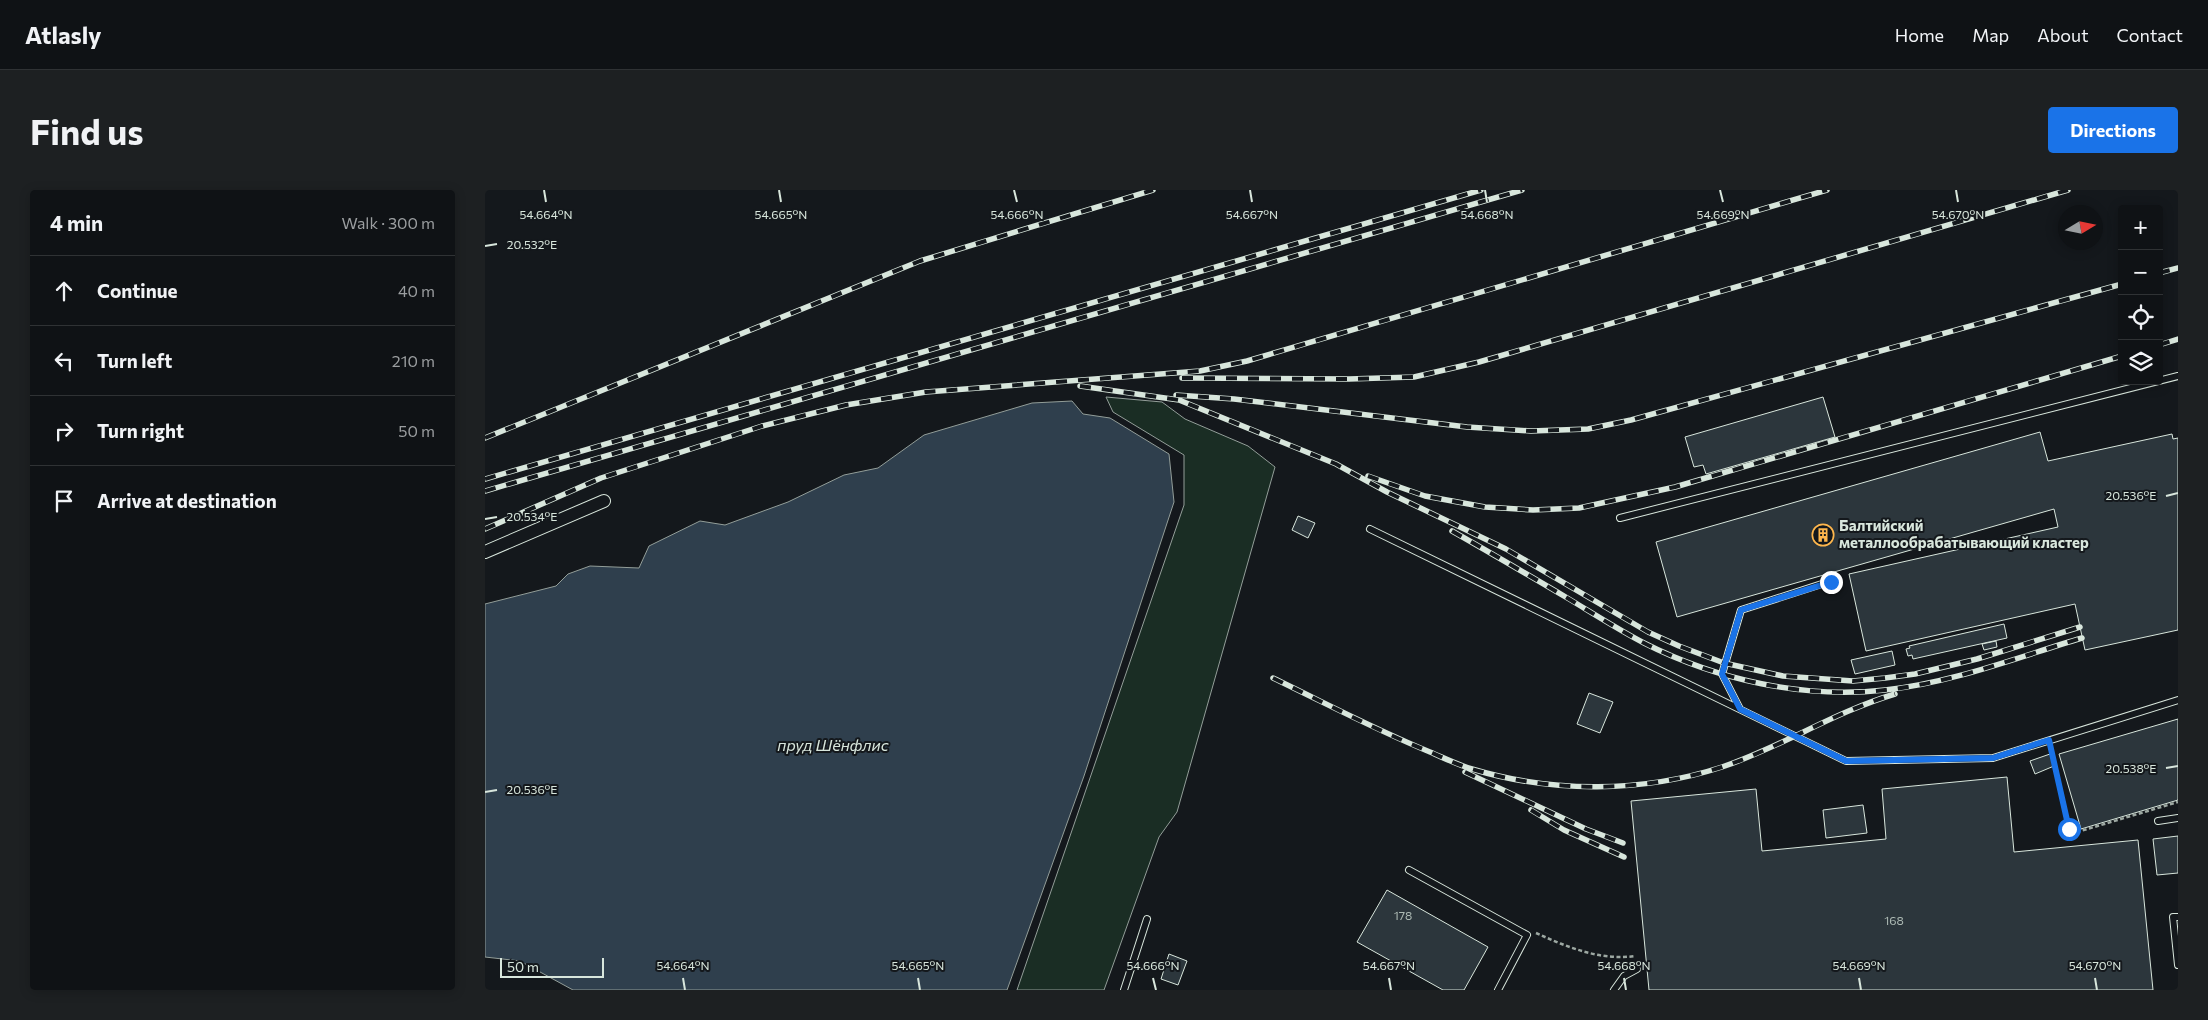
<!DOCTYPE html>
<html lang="en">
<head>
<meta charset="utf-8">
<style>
  body { margin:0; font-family:Commissioner,sans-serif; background:#1d2022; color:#f1f3f6 }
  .controls { position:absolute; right:15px; top:15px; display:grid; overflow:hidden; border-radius:5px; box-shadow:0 2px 12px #0003 }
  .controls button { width:45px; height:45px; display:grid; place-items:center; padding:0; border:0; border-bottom:1px solid #2f3234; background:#0f1215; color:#f1f3f6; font:25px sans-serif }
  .compass { position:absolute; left:1573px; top:15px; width:45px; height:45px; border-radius:50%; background:#0f1215; box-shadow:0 2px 12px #0003; rotate:80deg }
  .scale { position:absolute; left:15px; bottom:12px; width:104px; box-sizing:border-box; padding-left:5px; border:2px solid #d8e6dc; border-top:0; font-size:14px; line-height:18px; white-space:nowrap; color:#d8e6dc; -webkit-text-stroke:4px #14181c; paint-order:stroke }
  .stop { position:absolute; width:15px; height:15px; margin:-11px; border:4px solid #1a73e8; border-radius:50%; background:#fff }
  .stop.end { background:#1a73e8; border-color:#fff; box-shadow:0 1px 5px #0008 }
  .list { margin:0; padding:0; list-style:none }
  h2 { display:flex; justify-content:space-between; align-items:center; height:65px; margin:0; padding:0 20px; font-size:21px }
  h2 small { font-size:16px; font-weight:400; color:#9b9ea0 }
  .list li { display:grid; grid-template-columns:32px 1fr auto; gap:15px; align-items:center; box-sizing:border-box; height:70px; padding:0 20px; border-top:1px solid #2f3234 }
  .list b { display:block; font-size:19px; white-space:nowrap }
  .list em { font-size:16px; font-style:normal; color:#9b9ea0 }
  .icon { flex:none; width:28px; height:28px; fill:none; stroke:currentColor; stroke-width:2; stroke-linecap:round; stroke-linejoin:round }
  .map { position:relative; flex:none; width:1693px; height:800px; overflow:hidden; border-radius:5px }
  header { display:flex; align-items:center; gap:30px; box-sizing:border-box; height:70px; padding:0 25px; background:#0f1215; border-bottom:1px solid #2f3234 }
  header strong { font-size:24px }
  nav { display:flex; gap:28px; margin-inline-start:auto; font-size:18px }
  .intro { display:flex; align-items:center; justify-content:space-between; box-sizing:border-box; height:120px; padding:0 30px }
  h1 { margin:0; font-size:35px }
  .button { padding:12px 22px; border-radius:5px; background:#1a73e8; color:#fff; font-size:18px; font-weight:700 }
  main { display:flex; gap:30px; padding:0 30px }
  aside { flex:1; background:#0f1215; border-radius:5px; box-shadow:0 2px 12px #0003 }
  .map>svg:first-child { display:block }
  .green { fill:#1a2d24; stroke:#939e99 }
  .water { fill:#2f3f4d; stroke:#939e99 }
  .building { fill:#2c363c; stroke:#d8e6dc }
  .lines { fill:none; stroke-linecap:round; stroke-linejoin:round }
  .service-casing { stroke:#d8e6dc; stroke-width:8 }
  .minor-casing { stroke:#d8e6dc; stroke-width:14 }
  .path { stroke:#9da8a2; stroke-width:2.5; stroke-dasharray:4 2.5; stroke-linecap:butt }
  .service { stroke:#14181c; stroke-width:6 }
  .minor { stroke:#14181c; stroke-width:12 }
  .rail-casing { stroke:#d8e6dc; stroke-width:5.5 }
  .rail { stroke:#14181c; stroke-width:4; stroke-dasharray:11; stroke-linecap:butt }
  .route { stroke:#1a73e8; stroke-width:6 }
  .ticks { fill:none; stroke:#d8e6dc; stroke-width:2 }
  .labels { text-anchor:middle; stroke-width:4; stroke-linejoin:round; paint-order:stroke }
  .number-label { font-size:12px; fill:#adbab4 }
  .poi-label { font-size:15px; font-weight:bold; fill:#d8e6dc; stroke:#14181c; text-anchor:start }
  .water-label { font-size:16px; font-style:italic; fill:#d8e6dc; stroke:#14181c }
  .ticks-label { font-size:12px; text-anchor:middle; fill:#d8e6dc; stroke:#14181c; stroke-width:4; stroke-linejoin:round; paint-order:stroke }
</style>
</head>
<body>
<header>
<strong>Atlasly</strong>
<nav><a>Home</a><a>Map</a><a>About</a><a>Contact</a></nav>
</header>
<div class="intro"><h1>Find us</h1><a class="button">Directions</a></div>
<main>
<aside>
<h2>4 min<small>Walk · 300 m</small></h2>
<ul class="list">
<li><svg class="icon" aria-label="ahead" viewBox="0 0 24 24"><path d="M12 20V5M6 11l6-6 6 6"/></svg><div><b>Continue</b></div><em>40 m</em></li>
<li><svg class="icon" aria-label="left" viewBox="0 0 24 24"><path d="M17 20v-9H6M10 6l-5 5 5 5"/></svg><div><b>Turn left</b></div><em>210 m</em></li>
<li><svg class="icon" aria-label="right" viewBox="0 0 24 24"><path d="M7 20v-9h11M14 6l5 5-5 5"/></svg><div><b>Turn right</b></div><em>50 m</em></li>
<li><svg class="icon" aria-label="arrive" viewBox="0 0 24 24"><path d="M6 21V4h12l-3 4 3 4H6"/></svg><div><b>Arrive at destination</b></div></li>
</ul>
</aside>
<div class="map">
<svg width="1693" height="800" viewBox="0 0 1693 800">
  <rect width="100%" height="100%" fill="#14181c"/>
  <path class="green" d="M 621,207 L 677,212 L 700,229 L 763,256 L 790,277 L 692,622 L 674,647 L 619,800 L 532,800 L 699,315 L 699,265 L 628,222 Z"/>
  <path class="water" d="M 587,211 L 598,224 L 625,228 L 684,264 L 689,312 L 599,586 L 522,800 L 88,800 L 35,771 L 0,767 L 0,414 L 71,396 L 83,384 L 105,376 L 154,378 L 164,356 L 215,331 L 240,335 L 303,312 L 359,285 L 393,278 L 439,245 L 547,213 Z"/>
  <path class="building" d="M 1338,207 L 1350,247 L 1221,284 L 1218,275 L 1209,277 L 1200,247 Z
    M 1555,242 L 1563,271 L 1687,244 L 1688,249 L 1693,248 L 1693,440 L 1600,460 L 1590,414 L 1381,461 L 1364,384 L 1573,337 L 1569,319 L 1192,427 L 1171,352 Z
    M 813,326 L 830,333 L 823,348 L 807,340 Z
    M 1519,434 L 1522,448 L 1428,469 L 1427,465 L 1423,466 L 1421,459 L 1425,458 L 1424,456 Z
    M 1511,451 L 1512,457 L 1499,460 L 1497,454 Z
    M 1407,461 L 1410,475 L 1370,484 L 1366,470 Z
    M 1104,503 L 1128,512 L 1115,543 L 1092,534 Z
    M 1693,529 L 1693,610 L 1596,639 L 1574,564 Z
    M 1565,564 L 1569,576 L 1550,584 L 1545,571 Z
    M 1522,587 L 1529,662 L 1653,650 L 1668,800 L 1164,800 L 1146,611 L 1271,599 L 1277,661 L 1401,649 L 1397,599 Z
    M 1378,615 L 1382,643 L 1341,648 L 1338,620 Z
    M 1693,646 L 1693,683 L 1672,685 L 1668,649 Z
    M 902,700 L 1003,757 L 979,800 L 958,800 L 872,752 Z
    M 684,764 L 702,771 L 693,795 L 676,789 Z"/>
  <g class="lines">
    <g class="service-casing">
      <path id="service" d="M 1135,328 L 1693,186
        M 885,339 L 1361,571 L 1508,568 L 1693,510
        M 1255,519 L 1237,484 L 1256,420 L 1346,391
        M 1673,631 L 1693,628
        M 924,680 L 1042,745 L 1013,800
        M 1693,727 L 1688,727 L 1693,775
        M 639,800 L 662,729
        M 1129,800 L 1139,786 L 1152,779"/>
    </g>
    <g class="minor-casing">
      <path id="minor" d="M 0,362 L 119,311"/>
    </g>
    <path class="path" d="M 1566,559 L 1584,639 L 1589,643 L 1693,612
      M 1051,743 C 1082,757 1115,771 1150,766"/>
    <use href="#service" class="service"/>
    <use href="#minor" class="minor"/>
    <g class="rail-casing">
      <path id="rail" d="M 1674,83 L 1693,78
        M 1674,155 L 1693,149
        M 697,188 L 864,189 L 929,187 L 994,172 L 1583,0
        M 595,196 L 694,210 L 851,274 L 902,302 L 1021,359 L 1163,442 L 1194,456 L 1239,473 L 1298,486 L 1368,491 L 1400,488 L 1430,484 L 1492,469 L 1595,437
        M 691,205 L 749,209 L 982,237 L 1046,241 L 1103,239 L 1146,230 L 1637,94
        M 0,248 L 435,71 L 668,0
        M 883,286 L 940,306 L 1000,317 L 1048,320 L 1094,318 L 1190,297 L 1637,166
        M 0,289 L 996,0
        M 0,301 L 1037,0
        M 0,339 L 116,288 L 277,236 L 361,215 L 441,202 L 715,181 L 762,171 L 1342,0
        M 967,341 C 1006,363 1045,386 1084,409 C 1109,424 1134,440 1159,453 C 1232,490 1319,509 1400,500 C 1467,493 1533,467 1597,448
        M 788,488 C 840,513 891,540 945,562 C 959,568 973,575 987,579 C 1067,603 1157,603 1237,577 C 1297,557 1349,522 1410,504
        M 980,582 L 1101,639 L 1138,653
        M 1046,620 L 1079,640 L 1139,667"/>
    </g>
    <use href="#rail" class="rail"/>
  </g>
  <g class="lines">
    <path class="route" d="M 1346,392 L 1256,420 L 1237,484 L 1255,519 L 1361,571 L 1508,568 L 1564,550 L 1584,639"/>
  </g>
  <path class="ticks" d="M 59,0 L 61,12M 294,0 L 296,12M 529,0 L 532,12M 765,0 L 767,12M 1000,0 L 1002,12M 1235,0 L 1238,12M 1471,0 L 1473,12M 0,56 L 12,54M 1681,306 L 1693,303M 0,329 L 12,327M 1681,578 L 1693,576M 0,602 L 12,600M 198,788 L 200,800M 433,788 L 435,800M 668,788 L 671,800M 904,788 L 906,800M 1139,788 L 1141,800M 1374,788 L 1376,800M 1610,788 L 1612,800"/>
  <defs>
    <g id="building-ring" transform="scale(1.125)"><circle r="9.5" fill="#14181c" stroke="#ffb74d" stroke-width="1.5"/><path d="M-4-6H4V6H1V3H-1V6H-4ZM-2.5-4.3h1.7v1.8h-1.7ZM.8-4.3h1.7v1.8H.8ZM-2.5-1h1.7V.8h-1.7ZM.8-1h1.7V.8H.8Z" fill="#ffb74d"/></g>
  </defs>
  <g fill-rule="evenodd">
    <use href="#building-ring" x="1338" y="345"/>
  </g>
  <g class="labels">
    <g class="number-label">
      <text x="918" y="730">178</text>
      <text x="1409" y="735">168</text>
    </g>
    <g class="poi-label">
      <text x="1354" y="341">Балтийский<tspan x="1354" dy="17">металлообрабатывающий кластер</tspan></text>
    </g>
    <g class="water-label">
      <text x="348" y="561">пруд Шёнфлис</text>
    </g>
  </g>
  <g class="ticks-label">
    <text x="61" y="29">54.664°N</text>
    <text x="296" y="29">54.665°N</text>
    <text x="532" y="29">54.666°N</text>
    <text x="767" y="29">54.667°N</text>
    <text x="1002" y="29">54.668°N</text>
    <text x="1238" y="29">54.669°N</text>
    <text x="1473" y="29">54.670°N</text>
    <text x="47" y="59">20.532°E</text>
    <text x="1646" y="310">20.536°E</text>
    <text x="47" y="331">20.534°E</text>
    <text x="1646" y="583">20.538°E</text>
    <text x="47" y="604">20.536°E</text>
    <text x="198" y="780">54.664°N</text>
    <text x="433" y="780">54.665°N</text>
    <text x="668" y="780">54.666°N</text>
    <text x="904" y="780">54.667°N</text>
    <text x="1139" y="780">54.668°N</text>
    <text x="1374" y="780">54.669°N</text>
    <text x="1610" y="780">54.670°N</text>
  </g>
</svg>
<div class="controls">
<button>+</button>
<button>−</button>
<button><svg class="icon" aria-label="locate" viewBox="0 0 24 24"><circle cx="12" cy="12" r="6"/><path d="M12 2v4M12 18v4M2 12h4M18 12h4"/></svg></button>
<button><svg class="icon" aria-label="layers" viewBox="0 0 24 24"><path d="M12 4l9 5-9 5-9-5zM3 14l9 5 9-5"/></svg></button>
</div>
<svg class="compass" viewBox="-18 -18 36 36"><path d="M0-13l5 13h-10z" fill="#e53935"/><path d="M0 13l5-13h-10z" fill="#9b9ea0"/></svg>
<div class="scale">50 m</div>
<div class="stop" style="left:1584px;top:639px"></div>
<div class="stop end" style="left:1346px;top:392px"></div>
</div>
</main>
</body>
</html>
